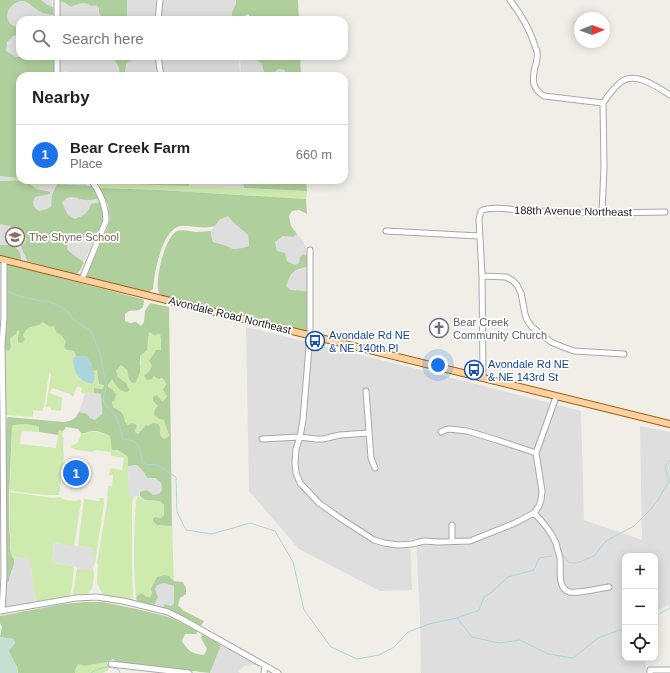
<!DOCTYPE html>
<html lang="en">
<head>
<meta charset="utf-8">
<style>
  body { margin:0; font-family:Helvetica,sans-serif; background:#f6f6f6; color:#222 }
  .controls { position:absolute; right:12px; bottom:12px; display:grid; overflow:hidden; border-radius:8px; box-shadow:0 2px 10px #0003 }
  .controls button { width:36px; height:36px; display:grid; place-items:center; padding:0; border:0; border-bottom:1px solid #e0e0e0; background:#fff; color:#222; font:20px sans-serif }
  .compass { position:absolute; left:574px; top:12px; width:36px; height:36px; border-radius:50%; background:#fff; box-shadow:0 2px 10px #0003; rotate:89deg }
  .you { position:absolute; left:438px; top:365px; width:14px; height:14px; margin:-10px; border:3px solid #fff; border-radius:50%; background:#1a73e8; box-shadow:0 0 0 6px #1a73e833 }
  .badge { display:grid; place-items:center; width:26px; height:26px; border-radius:50%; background:#1a73e8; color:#fff; font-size:13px; font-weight:700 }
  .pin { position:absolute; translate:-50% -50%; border:2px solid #fff; box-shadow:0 1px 4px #0006 }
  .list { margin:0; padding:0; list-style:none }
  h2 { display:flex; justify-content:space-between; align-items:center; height:52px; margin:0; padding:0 16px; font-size:17px }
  h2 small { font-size:13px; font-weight:400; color:#767676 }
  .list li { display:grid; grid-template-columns:26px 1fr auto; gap:12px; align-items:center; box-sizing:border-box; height:60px; padding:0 16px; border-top:1px solid #e0e0e0 }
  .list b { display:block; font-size:15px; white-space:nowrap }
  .list p { margin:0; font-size:13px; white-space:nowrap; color:#767676 }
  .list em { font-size:13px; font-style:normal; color:#767676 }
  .icon { flex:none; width:22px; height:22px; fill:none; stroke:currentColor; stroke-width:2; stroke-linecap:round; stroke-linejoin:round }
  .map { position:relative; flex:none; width:670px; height:673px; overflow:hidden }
  .search { position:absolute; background:#fff; box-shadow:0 2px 10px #0003; left:16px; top:16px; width:332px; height:44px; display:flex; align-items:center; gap:10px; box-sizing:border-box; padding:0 14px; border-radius:12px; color:#767676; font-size:15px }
  .panel { position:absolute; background:#fff; box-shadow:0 2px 10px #0003; left:16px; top:72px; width:332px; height:112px; border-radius:12px }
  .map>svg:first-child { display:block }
  .residential { fill:#dfdede }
  .grass { fill:#cfeaaf }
  .forest { fill:#afd09d; fill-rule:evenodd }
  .wetland { fill:#c5dfd2 }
  .water { fill:#a9d5de }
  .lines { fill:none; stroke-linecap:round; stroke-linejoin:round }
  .stream { stroke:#a9d5de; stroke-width:1 }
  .minor-casing { stroke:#a8a8a8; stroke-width:7 }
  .major-casing { stroke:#9c6002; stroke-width:8 }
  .minor { stroke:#fff; stroke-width:5 }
  .major { stroke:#fbd0a3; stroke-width:6 }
  .labels { text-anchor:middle; stroke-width:3.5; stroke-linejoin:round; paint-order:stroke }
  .street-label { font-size:11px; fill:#212121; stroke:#fff }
  .education-label { font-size:11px; fill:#785e54; stroke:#fff; text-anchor:start }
  .worship-label { font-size:11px; fill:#5b616d; stroke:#fff; text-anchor:start }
  .transit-label { font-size:11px; fill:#164399; stroke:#fff; text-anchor:start }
</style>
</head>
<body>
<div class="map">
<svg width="670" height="673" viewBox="0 0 670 673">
  <rect width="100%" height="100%" fill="#f1eee8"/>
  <path class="residential" d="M 0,0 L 52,0 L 52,20 L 20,20 L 20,56 L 52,56 L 52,76 L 20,76 L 20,180 L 82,180 L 97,195 L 102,209 L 97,234 L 79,271 L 75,273 L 0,254 Z
    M 119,0 L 236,0 L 237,20 L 119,20 Z
    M 60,1 L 65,3 L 71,7 L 79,3 L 96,5 L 99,8 L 101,16 L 100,20 L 60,20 Z
    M 120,56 L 239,56 L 240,76 L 120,76 Z
    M 240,56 L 252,56 L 262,64 L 278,69 L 285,70 L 285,76 L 241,76 Z
    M 60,59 L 114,60 L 119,67 L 119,73 L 117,76 L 72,76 L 66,71 L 60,74 Z
    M 189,180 L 245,180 L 244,188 L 189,186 Z
    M 228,216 L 233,222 L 248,235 L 249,246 L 242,248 L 233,249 L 224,245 L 213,242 L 210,236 L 211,231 L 219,220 Z
    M 297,234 L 303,241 L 306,248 L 307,256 L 303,254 L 299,263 L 295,265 L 287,261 L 277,251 L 275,241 L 283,236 L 293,237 Z
    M 307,266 L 307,291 L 291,290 L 286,286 L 288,279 L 295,271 L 305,268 Z
    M 246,327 L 405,366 L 581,411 L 584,520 L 642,540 L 640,426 L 670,432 L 670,604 L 655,612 L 655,556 L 625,556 L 625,658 L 645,658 L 646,673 L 421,673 L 420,617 L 416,539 L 410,539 L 412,590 L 380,591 L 299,549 L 249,491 Z
    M 94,393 L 101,394 L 101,400 L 103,406 L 102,414 L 95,420 L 90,418 L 79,412 L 85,394 Z
    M 137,465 L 144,472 L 147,478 L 155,478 L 161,483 L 162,490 L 159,494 L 153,495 L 140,492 L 140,496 L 129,496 L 128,466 Z
    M 54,543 L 94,548 L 95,556 L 93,570 L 81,570 L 74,566 L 52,563 Z
    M 13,557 L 30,559 L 36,603 L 6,608 L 5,606 L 5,584 L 9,576 L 12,572 Z
    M 164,583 L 174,586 L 174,603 L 172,606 L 165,604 L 163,607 L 154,605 L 158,597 L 155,589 L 157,585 Z
    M 221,645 L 257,665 L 244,666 L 239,671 L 240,673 L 210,673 Z"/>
  <path class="grass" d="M 12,177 L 20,178 L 20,180 L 58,180 L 54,184 L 46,183 L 39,185 L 39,190 C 35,189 34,186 30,184 C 25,180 18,182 12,182 Z
    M 98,183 L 189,186 L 307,191 L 306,199 L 158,190 L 100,188 Z
    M 43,322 L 50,327 L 54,326 L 56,332 L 61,335 L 66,342 L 67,350 L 74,351 L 76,356 L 73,358 L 94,375 L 93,371 L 97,369 L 99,384 L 104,385 L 103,389 L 94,388 L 94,393 L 85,394 L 81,392 L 82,388 L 77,386 L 73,397 L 70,394 L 52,388 L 50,393 L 62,398 L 61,411 L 51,410 L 51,408 L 46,407 L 51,374 L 49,373 L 44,407 L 42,411 L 33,410 L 33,417 L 7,415 L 5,413 L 5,349 L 8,351 L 10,339 L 16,334 L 17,331 L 19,330 L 23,335 C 30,322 34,330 43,322 Z
    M 149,331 L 160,334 L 161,340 L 161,350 L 156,350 L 149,361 L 152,366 L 150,370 L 147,373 L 164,380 C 166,386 168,393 165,399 L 162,401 L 158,406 L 160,419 L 164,420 C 165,426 168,430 169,436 L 164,439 L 160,435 L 160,427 L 148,426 L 143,427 L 141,431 L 137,434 L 135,431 L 125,422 L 119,410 L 113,407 L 108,387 L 108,384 L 112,379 L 126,383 L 118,377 L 116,371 L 121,365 L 127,370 L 129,379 L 141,364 L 140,355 L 148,344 Z
    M 16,424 L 35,425 L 39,427 L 39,432 L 22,431 L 20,444 L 56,448 L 59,430 L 63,431 L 62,437 L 64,437 L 63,446 L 64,457 L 59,495 L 45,495 L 10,491 L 12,426 Z
    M 91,431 L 105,434 L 111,436 L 117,450 L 128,457 L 129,496 L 134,496 L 132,503 L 132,566 L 133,600 L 133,601 L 103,596 L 97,583 L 98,564 L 97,564 L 107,504 L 108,486 L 112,486 L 113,475 L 109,475 L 110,468 L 122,470 L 124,458 L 111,456 L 111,452 L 94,450 L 93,452 L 77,450 L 72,448 L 71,446 C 78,444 80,440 81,433 L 86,434 Z
    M 10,492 L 53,498 L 60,497 L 66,500 L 75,501 L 81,500 L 81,502 L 74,546 L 54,543 L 52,563 L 74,566 C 73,576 73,588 69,597 L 36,603 L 30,559 L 13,557 L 11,555 L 11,536 L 9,531 Z
    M 138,496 L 139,496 L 145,500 L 160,501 L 164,505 L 164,515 L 161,518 L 156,517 L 157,525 L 172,526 L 174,581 L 169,576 L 157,577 L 151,588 L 152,594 L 150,597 L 147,597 L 141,593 L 136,597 C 133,565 134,533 136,501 Z
    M 100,498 L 104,498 L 104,504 L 95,563 L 93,566 L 95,556 L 93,554 L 94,548 L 78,546 L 84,499 L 99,501 Z
    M 77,568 L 81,570 L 93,570 L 94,572 C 93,590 93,595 73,597 L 73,594 Z
    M 107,662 L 108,665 L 108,670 L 103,673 L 75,673 L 75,670 L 78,664 L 84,666 Z"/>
  <path class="forest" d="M 0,0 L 41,0 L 47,5 L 53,7 L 53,15 C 47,14 41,13 36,9 C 32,6 29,2 23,1 C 13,0 3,13 9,22 C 11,26 16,26 20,27 L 20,34 L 13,36 L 7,42 L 6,51 L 16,57 L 43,56 L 48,59 L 54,60 L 54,76 L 20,76 L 20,178 L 0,176 Z
    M 60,0 L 127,0 L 127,16 L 122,20 L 100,20 L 101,16 L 99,12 L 99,8 L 96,5 L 91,6 C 85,1 78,4 71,7 L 65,3 L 60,1 Z
    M 236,0 L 298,0 L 299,20 L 253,20 L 248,14 L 237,20 L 232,19 L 232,12 L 236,4 Z
    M 60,56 L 130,56 L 132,57 L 132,60 L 126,64 L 125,72 L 131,75 L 137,75 L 137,76 L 117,76 C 122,70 118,65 114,60 L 60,59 Z
    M 252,56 L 300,56 L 301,76 L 285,76 L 285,70 L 278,69 L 271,76 L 264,73 L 262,64 Z
    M 95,180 L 189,180 L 189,186 L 98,183 Z
    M 243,180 L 306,180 L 307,191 L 244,188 Z
    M 0,181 C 8,181 18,180 26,182 C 31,183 33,187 37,189 C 41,191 46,190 50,192 L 50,194 L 35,197 L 33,202 L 34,207 L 39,211 L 47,209 L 51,207 L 52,195 L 57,184 L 92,186 L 95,189 L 99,198 C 95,199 90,201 86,200 C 75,199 70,192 62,203 L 68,215 L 75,219 C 84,215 88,214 91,204 L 100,202 C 105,215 103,223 97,235 L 91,238 L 74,237 L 68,241 L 67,249 C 73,256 78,257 84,263 L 79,272 L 76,274 L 27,261 C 26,255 21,250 21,245 L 25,243 L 27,239 L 24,234 L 16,230 L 10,226 L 0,224 Z
    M 100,188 L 158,190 L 306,199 L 307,214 L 299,210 L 292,211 L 289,216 L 291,226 L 297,234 L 293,237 L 283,236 L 275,242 L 277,251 L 285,253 L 287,261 L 295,265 L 299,263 L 300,257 L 303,254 L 307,256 L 307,266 C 303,269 299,268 295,271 C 290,274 288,281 286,286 L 291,290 L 307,291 L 308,330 L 306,331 L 163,296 L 159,293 C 154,282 165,236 177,231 C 184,229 189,231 196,232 C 201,232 206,231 211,231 L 211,236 L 213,242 L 224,245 L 233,249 L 242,248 L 249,246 L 248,235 L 233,222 L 228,216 L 219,220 L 215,226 C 210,227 205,228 199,227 C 193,227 187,225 181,226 C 162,228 154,274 153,289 L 149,292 L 89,277 L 87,275 L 88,272 L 106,231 L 110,220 L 108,205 Z
    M 0,245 C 2,245 4,245 7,245 C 15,244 22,252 21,260 L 0,255 Z
    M 8,264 L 142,299 L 144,300 C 144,312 137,310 129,311 L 125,314 L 125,321 L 130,323 L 136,322 L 141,326 L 144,322 L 145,311 L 150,303 L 169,307 L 172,526 L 157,525 L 153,521 L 153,518 L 156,517 L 161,518 L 164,515 L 164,505 L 160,501 L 145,500 L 140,496 L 140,492 L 147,490 L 153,495 L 159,494 L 162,490 L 161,483 L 155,478 L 147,478 L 144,472 L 137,465 L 128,466 L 128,457 L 118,450 L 112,450 L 110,436 C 105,434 97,430 91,431 C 87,432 85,434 81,433 L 78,429 L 66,427 L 63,431 L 59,430 L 58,435 L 39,432 L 39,427 C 33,424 18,423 12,426 L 9,498 L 9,531 C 12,539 9,547 11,554 C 12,557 15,559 14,563 C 13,570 9,575 9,581 L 5,584 L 5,490 L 7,419 L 8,417 L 64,422 C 72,421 75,419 79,412 L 87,414 L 90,418 L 95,420 L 102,414 C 103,407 101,401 101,394 L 94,393 L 94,388 L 103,389 L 104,385 L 99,384 L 97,370 L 93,371 L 91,364 L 86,356 L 76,356 L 74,351 L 67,350 L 64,347 L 66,342 L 61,335 L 56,332 L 54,326 L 50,327 L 43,322 C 34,330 30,322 23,335 L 25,340 L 21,343 L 18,342 L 18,336 L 20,332 L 19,330 L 17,331 L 16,334 L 10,339 L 11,348 L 8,351 L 5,349 L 6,279 L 7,266 ZM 149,332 L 154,335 L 160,334 L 161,340 L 161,350 L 156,350 L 149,361 L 152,366 L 150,370 L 144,376 L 147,380 L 152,379 L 154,376 L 158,379 L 162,378 L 164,380 L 166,385 L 163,390 L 167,396 L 165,399 L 162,401 L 157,395 L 153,397 L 153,401 L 158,406 L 155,409 L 154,415 L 160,419 L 164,420 C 165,426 168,430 169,436 L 164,439 L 160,435 L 160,427 L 158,424 L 153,423 L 148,426 L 146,425 C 142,428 141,432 137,434 L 135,431 L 137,425 L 132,423 L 128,425 L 125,422 C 124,413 121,411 113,407 L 112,402 L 115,400 L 116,394 L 112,389 L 108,387 L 108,384 L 109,384 L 112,379 C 115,385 120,392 127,392 L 129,390 L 126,383 L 118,377 L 116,371 L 121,365 L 127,370 L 129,379 L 132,383 L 136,382 L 140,372 L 140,356 L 147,350 Z
    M 164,575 L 169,576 L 174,581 L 183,582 L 186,588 L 186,594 L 180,598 L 178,605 L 184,611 L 204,621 L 200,627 L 182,616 L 163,607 L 165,604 L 171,606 L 174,603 L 174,586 L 164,583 L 157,585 L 155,589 L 158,597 L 154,605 L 137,601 L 136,597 L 141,593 L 147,597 L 150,597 L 152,594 L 151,588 L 157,577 Z
    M 86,602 L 103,602 L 141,610 L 169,617 L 198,631 L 196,634 L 185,634 L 182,641 C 188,651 192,654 204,655 L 207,649 L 201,638 L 202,634 L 221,645 L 210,673 L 117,662 L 113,659 L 107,662 L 84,666 L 78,664 L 75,670 L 75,673 L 18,673 L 17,667 L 8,651 L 15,643 L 13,639 L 0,637 L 2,627 L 0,623 L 0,616 L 63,604 Z"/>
  <path class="wetland" d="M 0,637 L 13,639 L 15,643 L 9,651 L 17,667 L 18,673 L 0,673 Z"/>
  <path class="water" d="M 76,356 L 86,356 C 91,363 98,376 92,384 C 77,380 74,372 73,358 Z"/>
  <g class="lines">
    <path class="stream" d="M 5,290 L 18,296 L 42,301 L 47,301 L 62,307 L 69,313 L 72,319 L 91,331 L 100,353 L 106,385
      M 106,388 L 103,400 L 105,404 L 117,418 L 123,439 C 139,440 140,447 142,461 L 147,465 L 156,464 L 176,477 L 177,512 L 186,530 L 212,534 L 250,523 L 275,531 L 293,562 L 304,610 L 331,647 L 357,659 L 379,655 L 394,647 L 408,632 L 429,624 L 457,618 L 472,637 L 499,643 L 520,640 L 548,654 L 573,658 L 598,638 L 625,628
      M 564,556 L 569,563 L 577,563 L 594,556 L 606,541 L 634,526 L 651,509 L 658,500 L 669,481 L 665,466 L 670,460
      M 655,616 L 670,608 L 670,606
      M 457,618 L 479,610 L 484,597 L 492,592 L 508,577 L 534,570 L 539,558 L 552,556
      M 91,673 C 100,667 109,665 119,670 L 120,673"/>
    <g class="minor-casing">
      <path id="minor" d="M 57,0 L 57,20
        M 510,0 C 520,13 530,30 535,46 C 537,50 538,54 537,58 C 537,61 536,64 535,67 C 532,80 532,89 544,96 L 603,103
        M 158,20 L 160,0
        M 158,56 L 161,76
        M 57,76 L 57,56
        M 603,103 C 608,96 614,87 621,82 C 636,71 657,87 670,95
        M 602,213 L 604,167 L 603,103
        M 386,231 L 479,236
        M 310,250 L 310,335 L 303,420 L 300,437 L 296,449 L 295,462 L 296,473 L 300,483 L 319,503 L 340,518 L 374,540 L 384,543 L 398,545 L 412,544 L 424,541 L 438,542 L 470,541 L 515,523 L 534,513
        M 482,276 L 506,277 L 512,280 L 517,285 L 521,293 L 525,314 L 527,320 L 532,327 L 551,342 L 563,347 L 574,351 L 624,354
        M 82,279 L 106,221 C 106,206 100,192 91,180
        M 483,377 L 482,276 L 479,219 L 481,211 C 490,206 508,209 518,210 C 567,213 616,213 665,212
        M 366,391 L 371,458 L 375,468
        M 556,397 L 536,453 L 542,491 L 541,500 L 539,506 L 534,513 C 543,522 551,531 556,543 C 557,548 559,554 560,558 C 561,569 557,588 569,592 C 578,594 600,588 609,587
        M 441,432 L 445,430 L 449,429 L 467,431 L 497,440 L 536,453
        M 262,439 L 300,437 L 316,439 L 323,439 L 340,435 L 368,433
        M 452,525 L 452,541
        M 0,611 L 76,598 L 97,597 L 123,601 L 148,607 L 168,612 L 182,619 L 278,673
        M 2,611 L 4,576 L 3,414 L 2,344 L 4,318 L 4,260
        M 111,664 L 189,673
        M 264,673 L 265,666
        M 650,673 L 650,670 L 670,670"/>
    </g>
    <g class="major-casing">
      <path id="major" d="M 0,259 L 670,424"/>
    </g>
    <use href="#minor" class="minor"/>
    <use href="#major" class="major"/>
  </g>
  <defs>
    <g id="school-ring" transform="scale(1)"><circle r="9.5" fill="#fff" stroke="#8d6e63" stroke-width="1.5"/><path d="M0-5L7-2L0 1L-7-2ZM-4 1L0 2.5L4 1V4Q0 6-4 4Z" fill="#8d6e63"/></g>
    <g id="church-ring" transform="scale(1)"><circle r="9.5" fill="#fff" stroke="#6b7280" stroke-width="1.5"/><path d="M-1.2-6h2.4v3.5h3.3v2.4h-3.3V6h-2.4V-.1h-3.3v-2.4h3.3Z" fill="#6b7280"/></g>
    <g id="bus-ring" transform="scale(1)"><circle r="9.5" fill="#fff" stroke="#1a4fb4" stroke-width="1.5"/><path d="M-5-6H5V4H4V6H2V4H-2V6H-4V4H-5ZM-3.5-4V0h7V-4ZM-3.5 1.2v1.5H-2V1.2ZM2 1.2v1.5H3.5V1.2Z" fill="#1a4fb4"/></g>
  </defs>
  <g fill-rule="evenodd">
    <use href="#school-ring" x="15" y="237"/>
    <use href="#church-ring" x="439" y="328"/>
    <use href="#bus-ring" x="315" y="341"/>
    <use href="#bus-ring" x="474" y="370"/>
  </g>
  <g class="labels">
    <g class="street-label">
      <text transform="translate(573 211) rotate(1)" y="4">188th Avenue Northeast</text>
      <text transform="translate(230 315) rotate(14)" y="4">Avondale Road Northeast</text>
    </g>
    <g class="education-label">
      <text x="29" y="241">The Shyne School</text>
    </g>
    <g class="worship-label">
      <text x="453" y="326">Bear Creek<tspan x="453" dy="13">Community Church</tspan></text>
    </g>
    <g class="transit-label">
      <text x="329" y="339">Avondale Rd NE<tspan x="329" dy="13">&amp; NE 140th Pl</tspan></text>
      <text x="488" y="368">Avondale Rd NE<tspan x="488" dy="13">&amp; NE 143rd St</tspan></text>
    </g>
  </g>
</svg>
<div class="controls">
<button>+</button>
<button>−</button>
<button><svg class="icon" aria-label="locate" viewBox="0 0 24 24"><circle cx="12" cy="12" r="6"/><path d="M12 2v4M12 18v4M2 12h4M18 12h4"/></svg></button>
</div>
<svg class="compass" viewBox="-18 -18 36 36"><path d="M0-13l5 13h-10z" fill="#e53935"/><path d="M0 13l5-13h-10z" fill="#767676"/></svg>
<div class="you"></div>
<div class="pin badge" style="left:76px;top:473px">1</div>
<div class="search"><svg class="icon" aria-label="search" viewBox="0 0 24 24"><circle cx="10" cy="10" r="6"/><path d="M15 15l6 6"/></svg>Search here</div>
<section class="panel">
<h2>Nearby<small></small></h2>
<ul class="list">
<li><span class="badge">1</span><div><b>Bear Creek Farm</b><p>Place</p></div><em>660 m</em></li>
</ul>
</section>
</div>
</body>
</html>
